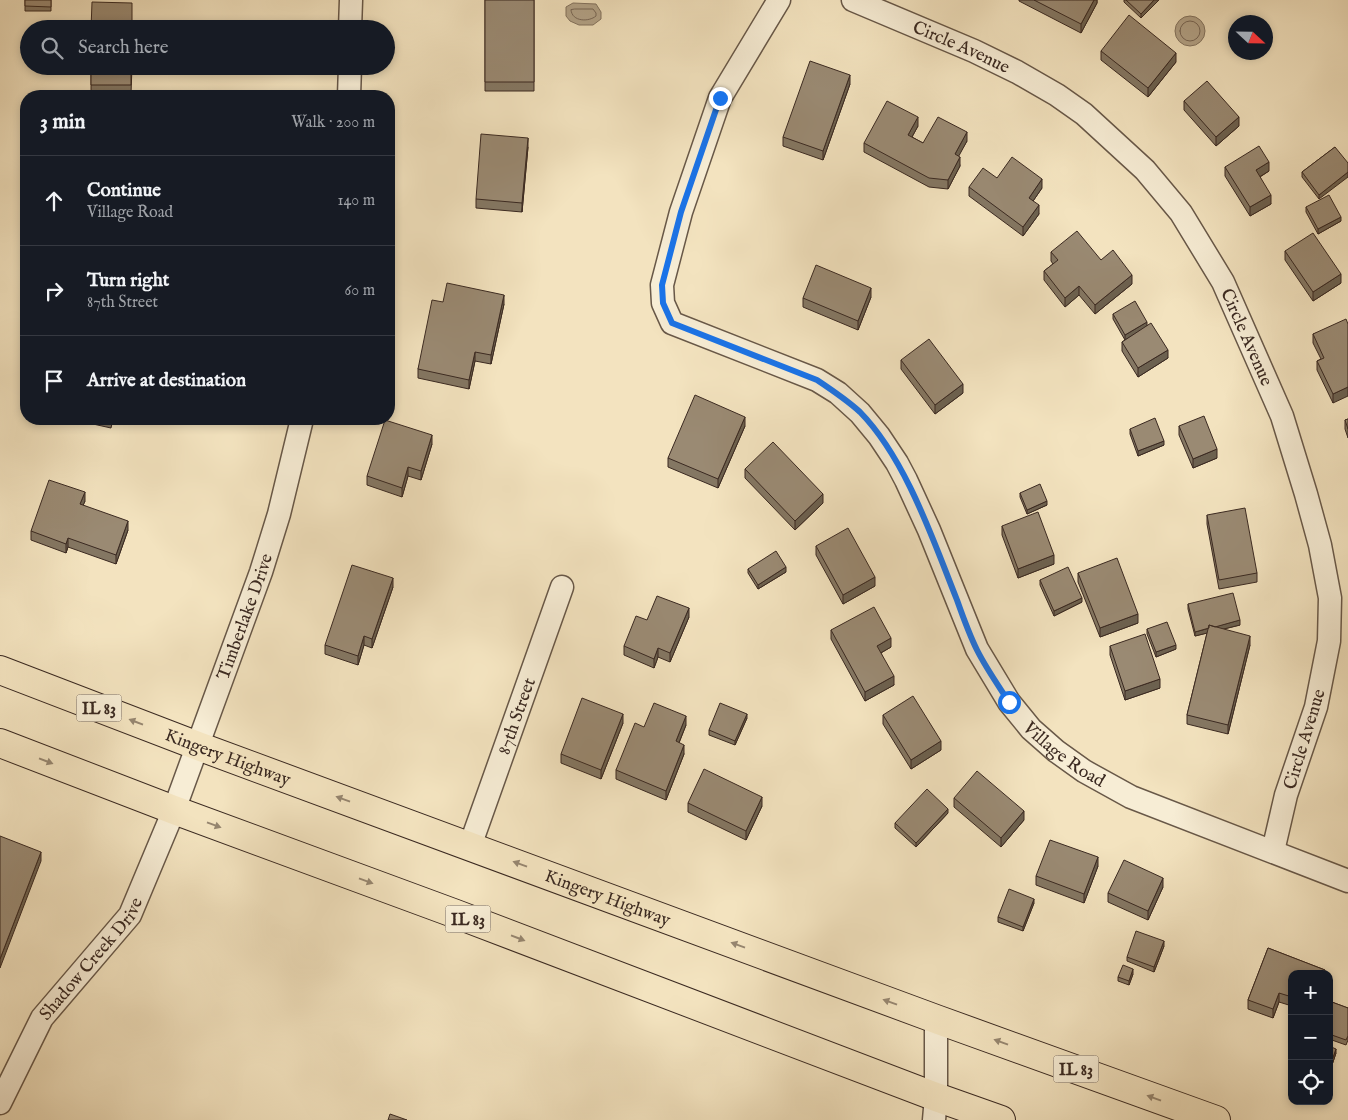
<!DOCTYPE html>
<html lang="en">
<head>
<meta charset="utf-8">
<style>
  body { margin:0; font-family:"IM FELL English",serif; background:#20242c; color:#f1f3f6 }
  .controls { position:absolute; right:15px; bottom:15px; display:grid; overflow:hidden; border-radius:10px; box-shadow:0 2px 8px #0003 }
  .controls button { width:45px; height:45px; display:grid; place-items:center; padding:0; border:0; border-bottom:1px solid #363941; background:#171b24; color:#f1f3f6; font:25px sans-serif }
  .compass { position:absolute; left:1228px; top:15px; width:45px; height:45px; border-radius:50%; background:#171b24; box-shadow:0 2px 8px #0003; rotate:112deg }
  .stop { position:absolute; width:15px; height:15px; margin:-11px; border:4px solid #1a73e8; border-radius:50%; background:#fff }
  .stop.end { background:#1a73e8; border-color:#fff; box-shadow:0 1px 5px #0008 }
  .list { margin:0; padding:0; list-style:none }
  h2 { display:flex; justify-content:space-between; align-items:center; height:65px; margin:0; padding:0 20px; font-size:21px }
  h2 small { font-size:16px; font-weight:400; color:#9ea1a6 }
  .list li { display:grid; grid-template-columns:32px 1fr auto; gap:15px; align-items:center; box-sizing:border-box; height:90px; padding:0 20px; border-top:1px solid #363941 }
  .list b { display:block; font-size:19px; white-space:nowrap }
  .list p { margin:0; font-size:16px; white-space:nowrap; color:#9ea1a6 }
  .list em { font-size:16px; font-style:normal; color:#9ea1a6 }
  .icon { flex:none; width:28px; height:28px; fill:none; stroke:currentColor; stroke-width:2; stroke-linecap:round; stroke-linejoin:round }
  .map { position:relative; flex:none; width:1348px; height:1120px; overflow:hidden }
  .search { position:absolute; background:#171b24; box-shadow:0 2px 8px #0003; left:20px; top:20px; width:375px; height:55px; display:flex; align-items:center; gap:12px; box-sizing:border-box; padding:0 18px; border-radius:28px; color:#9ea1a6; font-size:19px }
  .panel { position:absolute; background:#171b24; box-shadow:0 2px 8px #0003; left:20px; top:90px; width:375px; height:335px; border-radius:20px }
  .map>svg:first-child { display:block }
  .water { fill:#b4a489; stroke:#83735f }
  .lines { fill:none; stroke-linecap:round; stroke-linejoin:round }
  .shore { stroke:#765; stroke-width:1 }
  .street-casing { stroke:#685848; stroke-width:25 }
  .primary-casing { stroke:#3a2921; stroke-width:30 }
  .street { stroke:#f7edd5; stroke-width:22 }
  .primary { stroke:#f3e3bf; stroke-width:28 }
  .wall { fill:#847763; stroke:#3a2921 }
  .shaded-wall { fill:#6c6150; stroke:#3a2921 }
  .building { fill:#9a8a73; stroke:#3a2921 }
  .oneway { fill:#968670 }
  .route { stroke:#1a73e8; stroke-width:6 }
  .labels { text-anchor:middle; stroke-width:5; stroke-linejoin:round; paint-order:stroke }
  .shield { fill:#f7edd5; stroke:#736457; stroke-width:1 }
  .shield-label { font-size:16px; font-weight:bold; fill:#3a2921 }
  .street-label { font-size:18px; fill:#3a2921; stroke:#f7edd5 }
</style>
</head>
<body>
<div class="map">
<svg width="1348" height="1120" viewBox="0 0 1348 1120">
  <rect width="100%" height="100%" fill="#f3e3bf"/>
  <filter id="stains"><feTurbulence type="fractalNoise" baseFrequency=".004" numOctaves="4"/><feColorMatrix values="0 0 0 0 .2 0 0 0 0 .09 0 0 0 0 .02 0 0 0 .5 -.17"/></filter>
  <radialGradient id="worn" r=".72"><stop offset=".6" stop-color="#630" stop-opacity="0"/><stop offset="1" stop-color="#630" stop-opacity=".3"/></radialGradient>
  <path class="water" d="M 573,3 L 596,4 L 601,12 L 601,19 L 593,25 L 579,25 L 570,21 L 566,16 L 566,7 Z
    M1175 31a15 15 0 1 1 30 0a15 15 0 1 1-30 0Z"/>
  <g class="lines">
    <path class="shore" d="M 575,9 L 593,9 L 596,13 L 596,16 C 589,22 572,22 571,10 Z
      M1180 31a10 10 0 1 1 20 0a10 10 0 1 1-20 0Z"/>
    <g class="street-casing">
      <g id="street">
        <path id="s1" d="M 779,0 L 720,98 L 681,212 L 662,285 L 663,303 L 672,323 L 817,380 L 838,393 L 860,413 L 879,436 L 897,463 L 906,480 L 929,530 L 977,649 L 1009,702 L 1031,729 L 1056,751 L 1084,771 L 1131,797 L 1348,881"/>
        <path id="s2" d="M 853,0 L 974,51 L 1017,72 L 1057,95 L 1084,114 L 1145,170 L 1181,213 L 1223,282 L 1282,416 L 1306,494 L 1320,545 L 1330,598 L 1329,641 L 1316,707 L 1286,795 L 1273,851"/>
        <path d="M 350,29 L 351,0"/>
        <path d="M 349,96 L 350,66"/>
        <path id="s3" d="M 470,846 L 562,587"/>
        <path id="s4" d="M 0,1103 L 42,1018 L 130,915 L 174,810 L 261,572 L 279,514 L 302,419"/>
        <path d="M 934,1120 L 936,1097 L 936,1019"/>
      </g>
    </g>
    <g class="primary-casing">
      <g id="primary">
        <path id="s5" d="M 0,670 L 198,746 L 936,1019 L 1216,1120"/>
        <path d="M 0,743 L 174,810 L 456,914 L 936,1097 L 1001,1120"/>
      </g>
    </g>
    <use href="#street" class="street"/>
    <use href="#primary" class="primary"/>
  </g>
  <path class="wall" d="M 25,0 L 51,0 L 51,11 L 25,11 Z
    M 485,0 L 534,0 L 534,91 L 485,91 Z
    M 1019,0 L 1097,0 L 1097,3 L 1081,33 L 1019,1 Z
    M 1124,0 L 1159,0 L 1141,18 L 1124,2 Z
    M 1101,51 L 1176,62 L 1148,97 L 1101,60 Z
    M 91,66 L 132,66 L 131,94 L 91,94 Z
    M 850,84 L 823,160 L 783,146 L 783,137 Z
    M 1184,101 L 1239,126 L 1216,146 L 1184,110 Z
    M 918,126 L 912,137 L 923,143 L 967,141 L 958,156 L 960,166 L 948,189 L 929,187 L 864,152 L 864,143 Z
    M 528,147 L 522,212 L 476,208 L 476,199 Z
    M 1335,147 L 1319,199 L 1302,177 L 1302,172 Z
    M 1225,167 L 1269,171 L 1260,177 L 1271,204 L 1250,216 L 1225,176 Z
    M 997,178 L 1042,188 L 1033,201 L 1039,214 L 1023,236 L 969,196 L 969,187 Z
    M 1306,207 L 1341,221 L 1318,234 L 1306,212 Z
    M 1285,251 L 1341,283 L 1313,301 L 1285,260 Z
    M 1051,252 L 1101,260 L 1132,284 L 1095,314 L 1079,295 L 1065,307 L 1044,280 L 1044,271 L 1053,264 L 1051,261 Z
    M 871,297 L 858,330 L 803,307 L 803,298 Z
    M 443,302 L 504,304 L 491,364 L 475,361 L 469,389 L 418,378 L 418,369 Z
    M 1113,314 L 1147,325 L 1168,358 L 1138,377 L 1122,351 L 1122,342 L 1125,340 L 1113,319 Z
    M 1348,324 L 1333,403 L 1317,370 L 1317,361 L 1321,359 L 1313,343 L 1313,334 Z
    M 901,360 L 963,393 L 935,414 L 901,369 Z
    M 93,419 L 113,419 L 111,428 L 93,424 Z
    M 1348,419 L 1348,438 L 1345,429 L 1345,420 Z
    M 745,426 L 718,488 L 668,467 L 668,458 Z
    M 1179,426 L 1217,458 L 1193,468 L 1179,435 Z
    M 1130,429 L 1164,445 L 1138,456 L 1130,434 Z
    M 432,444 L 421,480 L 408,476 L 402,497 L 367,485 L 367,476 Z
    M 745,469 L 823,503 L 795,530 L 745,478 Z
    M 1020,493 L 1047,505 L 1027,514 L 1020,497 Z
    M 85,501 L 83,505 L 128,530 L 116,564 L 68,547 L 66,553 L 31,540 L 31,531 Z
    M 1207,515 L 1257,573 L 1257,582 L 1219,589 L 1207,524 Z
    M 1002,526 L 1054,564 L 1018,578 L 1002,535 Z
    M 816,546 L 875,586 L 843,604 L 816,555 Z
    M 748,569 L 786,572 L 758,589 L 748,573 Z
    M 1078,573 L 1138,623 L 1100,637 L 1078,582 Z
    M 1040,580 L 1082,602 L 1054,616 L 1040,585 Z
    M 393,587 L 372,648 L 364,645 L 358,665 L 325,654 L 325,645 Z
    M 1188,604 L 1240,625 L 1224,629 L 1250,645 L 1228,734 L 1187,724 L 1187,715 L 1207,633 L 1195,636 L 1188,609 Z
    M 689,617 L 670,662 L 658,657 L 654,668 L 624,655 L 624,646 L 647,620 Z
    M 1147,629 L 1176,649 L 1156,657 L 1147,634 Z
    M 831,630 L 891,647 L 881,653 L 894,685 L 865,701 L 831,639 Z
    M 1110,646 L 1160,688 L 1125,700 L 1110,655 Z
    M 883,715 L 941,750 L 911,769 L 883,724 Z
    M 747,718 L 735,745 L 709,735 L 709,730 Z
    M 623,723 L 601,779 L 561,763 L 561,754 Z
    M 686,725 L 679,743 L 684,754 L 666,800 L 616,779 L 616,770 L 644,727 Z
    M 954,798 L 1024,820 L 1001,847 L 954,807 Z
    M 688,803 L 762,806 L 746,840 L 688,812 Z
    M 948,813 L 916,847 L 895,828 L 895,823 Z
    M 1098,866 L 1084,903 L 1036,885 L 1036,876 Z
    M 1163,887 L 1148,920 L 1108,902 L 1108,893 Z
    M 1034,903 L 1023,931 L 998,922 L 998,917 Z
    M 1164,946 L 1154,972 L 1127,961 L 1127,957 Z
    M 1268,948 L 1325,970 L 1325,974 L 1292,974 L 1292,1006 L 1279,1002 L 1273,1018 L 1248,1009 L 1248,1000 Z
    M 1133,974 L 1129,985 L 1118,981 L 1118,977 Z
    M 1329,1001 L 1348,1008 L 1348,1040 L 1346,1045 L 1329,1039 Z
    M 1329,1046 L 1336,1053 L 1331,1068 L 1329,1067 Z"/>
  <path class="shaded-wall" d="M 1094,0 L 1097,0 L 1097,3 L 1081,33 L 1081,24 Z
    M 1154,0 L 1159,0 L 1141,18 L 1141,14 Z
    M 1176,53 L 1176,62 L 1148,97 L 1148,88 Z
    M 850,75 L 850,84 L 823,160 L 823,151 Z
    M 918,117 L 918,126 L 908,144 L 908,135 Z
    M 1239,117 L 1239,126 L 1216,146 L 1216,137 Z
    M 967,132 L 967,141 L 955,163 L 955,154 Z
    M 528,138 L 528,147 L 522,212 L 522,203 Z
    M 960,157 L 960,166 L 948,189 L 948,180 Z
    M 1269,162 L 1269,171 L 1256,179 L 1256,170 Z
    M 1348,172 L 1348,177 L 1319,199 L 1319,195 Z
    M 1042,179 L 1042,188 L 1029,207 L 1029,198 Z
    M 1271,195 L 1271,204 L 1250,216 L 1250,207 Z
    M 1039,205 L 1039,214 L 1023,236 L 1023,227 Z
    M 1341,217 L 1341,221 L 1318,234 L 1318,229 Z
    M 1341,274 L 1341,283 L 1313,301 L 1313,292 Z
    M 1132,275 L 1132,284 L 1095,314 L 1095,305 Z
    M 1079,286 L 1079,295 L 1065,307 L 1065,298 Z
    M 871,288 L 871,297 L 858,330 L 858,321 Z
    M 504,295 L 504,304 L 491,364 L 491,355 Z
    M 1147,322 L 1147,327 L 1125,340 L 1125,335 Z
    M 1168,350 L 1168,358 L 1138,377 L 1138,368 Z
    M 475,352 L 475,361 L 469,389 L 469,380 Z
    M 963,384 L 963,393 L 935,414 L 935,405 Z
    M 1348,387 L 1348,396 L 1333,403 L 1333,394 Z
    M 745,417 L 745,426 L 718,488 L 718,479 Z
    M 432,435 L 432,444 L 421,480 L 421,471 Z
    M 1164,441 L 1164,445 L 1138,456 L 1138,451 Z
    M 1217,449 L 1217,458 L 1193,468 L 1193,459 Z
    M 408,467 L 408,476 L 402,497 L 402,488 Z
    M 85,492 L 85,501 L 80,513 L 80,504 Z
    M 823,494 L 823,503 L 795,530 L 795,521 Z
    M 1047,501 L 1047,505 L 1027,514 L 1027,510 Z
    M 128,521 L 128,530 L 116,564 L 116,555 Z
    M 68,538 L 68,547 L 66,553 L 66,544 Z
    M 1054,555 L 1054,564 L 1018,578 L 1018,569 Z
    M 786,567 L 786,572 L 758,589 L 758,585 Z
    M 875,577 L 875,586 L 843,604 L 843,595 Z
    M 393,578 L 393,587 L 372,648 L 372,639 Z
    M 1082,598 L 1082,602 L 1054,616 L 1054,611 Z
    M 689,608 L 689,617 L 670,662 L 670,653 Z
    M 1138,614 L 1138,623 L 1100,637 L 1100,628 Z
    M 1240,620 L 1240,625 L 1195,636 L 1195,632 Z
    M 364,636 L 364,645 L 358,665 L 358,656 Z
    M 1250,636 L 1250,645 L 1228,734 L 1228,725 Z
    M 891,638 L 891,647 L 877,655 L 877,646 Z
    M 1176,645 L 1176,649 L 1156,657 L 1156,652 Z
    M 658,648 L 658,657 L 654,668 L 654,659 Z
    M 894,676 L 894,685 L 865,701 L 865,692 Z
    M 1160,679 L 1160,688 L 1125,700 L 1125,691 Z
    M 623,714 L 623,723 L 601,779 L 601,770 Z
    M 747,714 L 747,718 L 735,745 L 735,741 Z
    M 686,716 L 686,725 L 676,750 L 676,741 Z
    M 941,741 L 941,750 L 911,769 L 911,760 Z
    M 684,745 L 684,754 L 666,800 L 666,791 Z
    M 762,797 L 762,806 L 746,840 L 746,831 Z
    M 948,809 L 948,813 L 916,847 L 916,843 Z
    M 1024,811 L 1024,820 L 1001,847 L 1001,838 Z
    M 41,852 L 41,861 L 0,968 L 0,959 Z
    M 1098,857 L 1098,866 L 1084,903 L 1084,894 Z
    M 1163,878 L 1163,887 L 1148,920 L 1148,911 Z
    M 1034,899 L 1034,903 L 1023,931 L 1023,927 Z
    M 1164,941 L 1164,946 L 1154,972 L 1154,967 Z
    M 1133,969 L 1133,974 L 1129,985 L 1129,981 Z
    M 1279,993 L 1279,1002 L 1273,1018 L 1273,1009 Z
    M 1336,1049 L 1336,1053 L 1331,1068 L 1331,1063 Z"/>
  <path class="building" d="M 25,0 L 51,0 L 51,7 L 25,6 Z
    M 485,0 L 534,0 L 534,82 L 485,82 Z
    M 1034,0 L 1094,0 L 1081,24 Z
    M 1126,0 L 1154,0 L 1141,14 Z
    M 92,2 L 132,3 L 132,29 L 91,29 Z
    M 1129,15 L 1176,53 L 1148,88 L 1101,51 Z
    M 810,61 L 850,75 L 823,151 L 783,137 Z
    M 91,66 L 131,66 L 131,85 L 91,85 Z
    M 1207,81 L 1239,117 L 1216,137 L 1184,101 Z
    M 887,101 L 918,117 L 908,135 L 923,143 L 938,117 L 967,132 L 955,154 L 960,157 L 948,180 L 929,178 L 864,143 Z
    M 481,134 L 528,138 L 522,203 L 476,199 Z
    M 1259,146 L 1269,162 L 1256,170 L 1271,195 L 1250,207 L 1225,167 Z
    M 1335,147 L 1348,163 L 1348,172 L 1319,195 L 1302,172 Z
    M 1012,157 L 1042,179 L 1029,198 L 1039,205 L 1023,227 L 969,187 L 983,168 L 997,178 Z
    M 1329,195 L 1341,217 L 1318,229 L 1306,207 Z
    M 1077,231 L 1101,260 L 1113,250 L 1132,275 L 1095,305 L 1079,286 L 1065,298 L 1044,271 L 1058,260 L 1051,252 Z
    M 1313,233 L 1341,274 L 1313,292 L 1285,251 Z
    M 816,265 L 871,288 L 858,321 L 803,298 Z
    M 447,283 L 504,295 L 491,355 L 475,352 L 469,380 L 418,369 L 432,300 L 443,302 Z
    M 1135,301 L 1147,322 L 1125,335 L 1113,314 Z
    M 1346,319 L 1348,324 L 1348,387 L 1333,394 L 1317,361 L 1324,358 L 1313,334 Z
    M 1151,323 L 1168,350 L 1138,368 L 1122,342 Z
    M 929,339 L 963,384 L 935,405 L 901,360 Z
    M 695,395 L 745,417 L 718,479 L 668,458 Z
    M 1204,416 L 1217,449 L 1193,459 L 1179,426 Z
    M 1155,418 L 1164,441 L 1138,451 L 1130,429 Z
    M 1348,419 L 1348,429 L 1345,420 Z
    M 385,420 L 432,435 L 421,471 L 408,467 L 402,488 L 367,476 Z
    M 773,442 L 823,494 L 795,521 L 745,469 Z
    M 49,480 L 85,492 L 80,504 L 128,521 L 116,555 L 68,538 L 66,544 L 31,531 Z
    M 1040,484 L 1047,501 L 1027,510 L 1020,493 Z
    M 1245,508 L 1257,573 L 1219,580 L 1207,515 Z
    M 1038,512 L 1054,555 L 1018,569 L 1002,526 Z
    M 848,528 L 875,577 L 843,595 L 816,546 Z
    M 776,551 L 786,567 L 758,585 L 748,569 Z
    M 1117,558 L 1138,614 L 1100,628 L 1078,573 Z
    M 352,565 L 393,578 L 372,639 L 364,636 L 358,656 L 325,645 Z
    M 1068,567 L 1082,598 L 1054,611 L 1040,580 Z
    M 1233,593 L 1240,620 L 1215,627 L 1209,625 L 1209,628 L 1195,632 L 1188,604 Z
    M 657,596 L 689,608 L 670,653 L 658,648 L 654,659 L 624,646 L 636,616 L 647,620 Z
    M 874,607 L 891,638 L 877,646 L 894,676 L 865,692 L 831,630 Z
    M 1167,622 L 1176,645 L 1156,652 L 1147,629 Z
    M 1209,625 L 1250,636 L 1228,725 L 1187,715 Z
    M 1145,634 L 1160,679 L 1125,691 L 1110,646 Z
    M 913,696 L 941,741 L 911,760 L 883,715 Z
    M 582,698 L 623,714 L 601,770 L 561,754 Z
    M 654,703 L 686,716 L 676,741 L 684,745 L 666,791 L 616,770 L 635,723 L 644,727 Z
    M 720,703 L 747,714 L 735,741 L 709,730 Z
    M 704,769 L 762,797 L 746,831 L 688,803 Z
    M 977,771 L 1024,811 L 1001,838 L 954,798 Z
    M 927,789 L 948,809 L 916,843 L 895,823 Z
    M 0,836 L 41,852 L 0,959 Z
    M 1050,840 L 1098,857 L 1084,894 L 1036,876 Z
    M 1124,860 L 1163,878 L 1148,911 L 1108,893 Z
    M 1009,889 L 1034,899 L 1023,927 L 998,917 Z
    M 1136,931 L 1164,941 L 1154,967 L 1127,957 Z
    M 1268,948 L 1325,970 L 1323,974 L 1292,974 L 1292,997 L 1279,993 L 1273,1009 L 1248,1000 Z
    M 1123,965 L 1133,969 L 1129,981 L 1118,977 Z
    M 1329,1001 L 1348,1008 L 1348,1036 L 1346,1040 L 1329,1034 Z
    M 1329,1046 L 1336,1049 L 1331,1063 L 1329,1062 Z
    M 390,1114 L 407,1120 L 388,1120 Z"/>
  <defs><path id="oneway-solid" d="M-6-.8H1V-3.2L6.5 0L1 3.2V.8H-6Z" transform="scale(1.25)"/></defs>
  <g class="oneway">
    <use href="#oneway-solid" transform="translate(136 722) rotate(-159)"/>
    <use href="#oneway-solid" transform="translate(46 761) rotate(21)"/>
    <use href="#oneway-solid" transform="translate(343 799) rotate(-160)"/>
    <use href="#oneway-solid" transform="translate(214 825) rotate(20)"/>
    <use href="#oneway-solid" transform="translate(520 864) rotate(-160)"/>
    <use href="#oneway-solid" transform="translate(366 881) rotate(20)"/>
    <use href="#oneway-solid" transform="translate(518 938) rotate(21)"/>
    <use href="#oneway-solid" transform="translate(738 945) rotate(-160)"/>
    <use href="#oneway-solid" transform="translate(890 1002) rotate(-160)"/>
    <use href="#oneway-solid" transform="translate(1001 1042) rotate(-160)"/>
    <use href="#oneway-solid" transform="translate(1154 1098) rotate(-160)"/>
  </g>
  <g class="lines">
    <path class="route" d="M 720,98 L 681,212 L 662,285 L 663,303 L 672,323 L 817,380 C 832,390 847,400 860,412 C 906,459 933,540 957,600 C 963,617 969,634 977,650 C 986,668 998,685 1009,702"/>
  </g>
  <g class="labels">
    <g class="shield">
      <rect x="76.5" y="694.5" width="45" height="27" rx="4"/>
      <rect x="445.5" y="905.5" width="45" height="27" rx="4"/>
      <rect x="1053.5" y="1055.5" width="45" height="27" rx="4"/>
    </g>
    <g class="shield-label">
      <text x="99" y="714">IL 83</text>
      <text x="468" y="925">IL 83</text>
      <text x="1076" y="1075">IL 83</text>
    </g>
    <g class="street-label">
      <text dy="6" stroke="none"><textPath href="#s2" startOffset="118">Circle Avenue</textPath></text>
      <text dy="6" stroke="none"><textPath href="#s2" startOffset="538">Circle Avenue</textPath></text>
      <text dy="6" stroke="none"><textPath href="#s4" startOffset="550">Timberlake Drive</textPath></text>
      <text dy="6" stroke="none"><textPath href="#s3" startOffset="138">87th Street</textPath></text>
      <text transform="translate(1304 739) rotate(-73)" y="6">Circle Avenue</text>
      <text dy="6" stroke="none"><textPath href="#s1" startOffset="964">Village Road</textPath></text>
      <text dy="6" stroke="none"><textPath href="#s5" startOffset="244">Kingery Highway</textPath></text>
      <text dy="6" stroke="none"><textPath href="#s5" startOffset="649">Kingery Highway</textPath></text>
      <text dy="6" stroke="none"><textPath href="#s4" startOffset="172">Shadow Creek Drive</textPath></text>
    </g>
  </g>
  <rect width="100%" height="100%" filter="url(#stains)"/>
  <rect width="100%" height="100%" fill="url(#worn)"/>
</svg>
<div class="controls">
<button>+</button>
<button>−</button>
<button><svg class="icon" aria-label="locate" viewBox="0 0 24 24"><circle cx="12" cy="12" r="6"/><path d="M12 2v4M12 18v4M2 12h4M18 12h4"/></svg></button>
</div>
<svg class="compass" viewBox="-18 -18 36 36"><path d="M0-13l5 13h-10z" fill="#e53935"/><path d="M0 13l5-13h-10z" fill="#9ea1a6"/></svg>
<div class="stop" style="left:1009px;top:702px"></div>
<div class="stop end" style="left:720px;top:98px"></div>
<div class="search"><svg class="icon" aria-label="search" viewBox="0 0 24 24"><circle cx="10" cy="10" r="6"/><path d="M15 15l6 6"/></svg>Search here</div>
<section class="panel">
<h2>3 min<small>Walk · 200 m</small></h2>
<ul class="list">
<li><svg class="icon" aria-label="ahead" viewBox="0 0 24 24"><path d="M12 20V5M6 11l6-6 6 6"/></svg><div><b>Continue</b><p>Village Road</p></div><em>140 m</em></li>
<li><svg class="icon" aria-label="right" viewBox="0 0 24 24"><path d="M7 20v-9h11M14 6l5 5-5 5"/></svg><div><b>Turn right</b><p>87th Street</p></div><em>60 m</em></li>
<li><svg class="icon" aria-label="arrive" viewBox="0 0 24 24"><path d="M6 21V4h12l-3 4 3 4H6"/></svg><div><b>Arrive at destination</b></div></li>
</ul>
</section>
</div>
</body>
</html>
